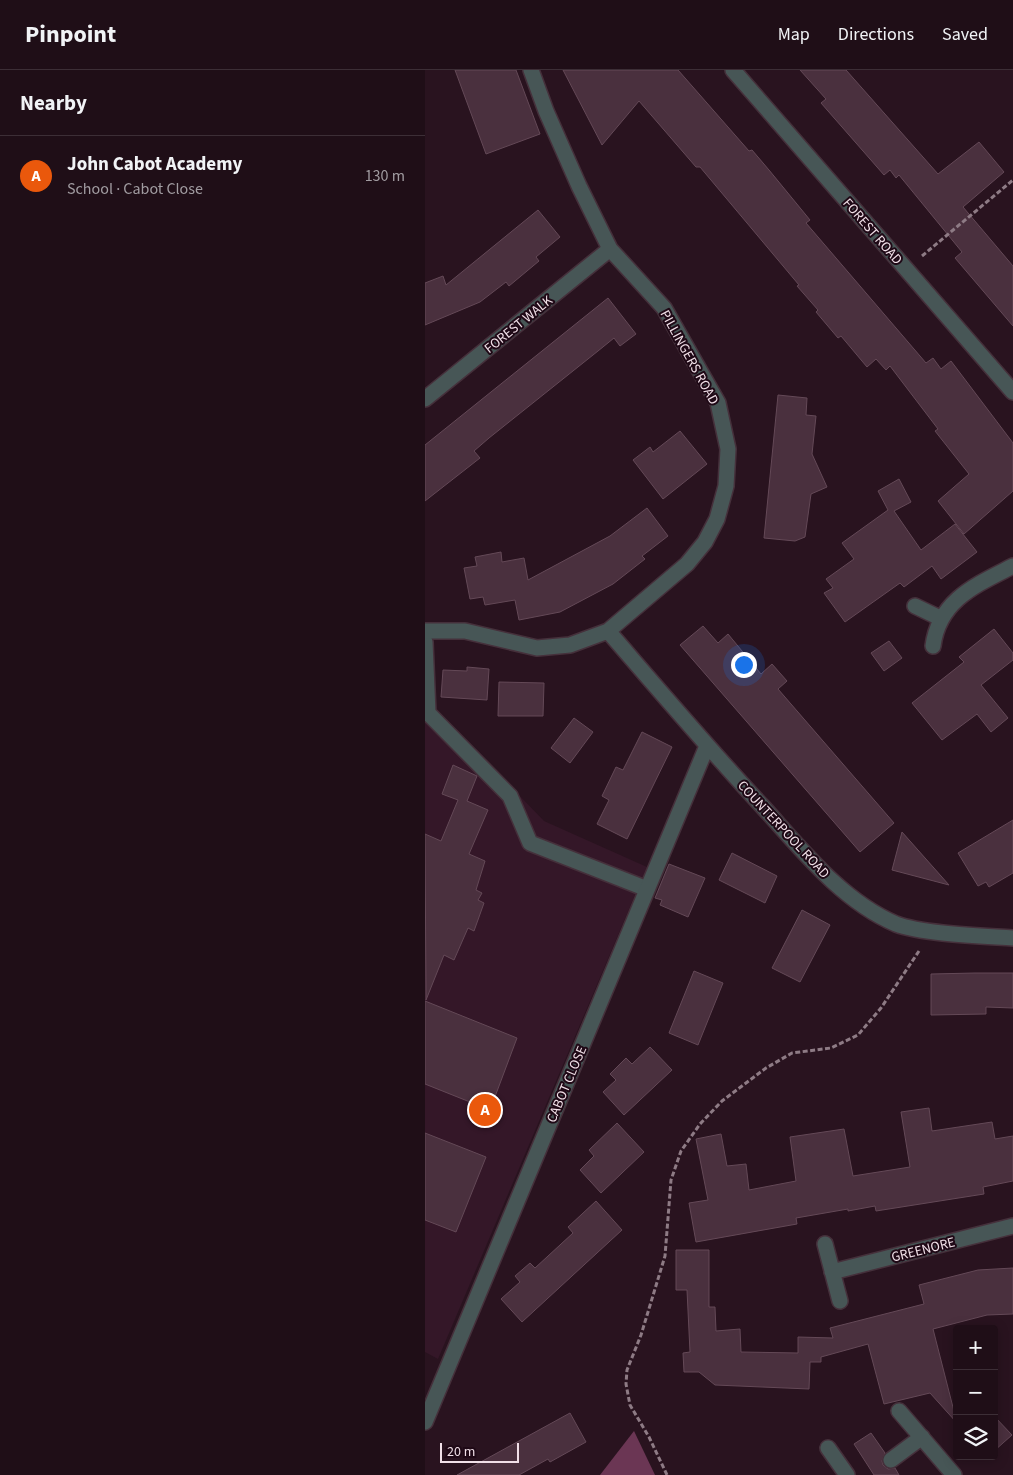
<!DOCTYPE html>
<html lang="en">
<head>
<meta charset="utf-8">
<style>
  body { margin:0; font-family:"Source Sans 3",sans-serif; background:#2c1c24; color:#f1f3f6 }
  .controls { position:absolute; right:15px; bottom:15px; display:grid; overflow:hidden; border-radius:5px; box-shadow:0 2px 12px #0003 }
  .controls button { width:45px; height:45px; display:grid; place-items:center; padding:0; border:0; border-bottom:1px solid #3c2e36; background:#1f0e17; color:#f1f3f6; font:25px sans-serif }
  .scale { position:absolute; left:15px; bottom:12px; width:79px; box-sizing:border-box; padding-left:5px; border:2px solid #f1e0e8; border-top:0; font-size:14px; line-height:18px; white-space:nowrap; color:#f1e0e8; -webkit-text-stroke:4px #1f0916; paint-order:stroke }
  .you { position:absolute; left:318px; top:594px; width:18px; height:18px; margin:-12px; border:4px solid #fff; border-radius:50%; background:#1a73e8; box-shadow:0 0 0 8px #1a73e833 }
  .badge { display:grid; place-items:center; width:32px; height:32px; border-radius:50%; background:#ea580c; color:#fff; font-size:16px; font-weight:700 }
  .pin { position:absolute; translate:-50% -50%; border:2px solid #fff; box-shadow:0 1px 5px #0006 }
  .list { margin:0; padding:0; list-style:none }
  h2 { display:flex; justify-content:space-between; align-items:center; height:65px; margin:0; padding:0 20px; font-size:21px }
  h2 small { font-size:16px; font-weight:400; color:#a19ca1 }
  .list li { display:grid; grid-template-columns:32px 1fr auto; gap:15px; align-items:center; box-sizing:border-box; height:80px; padding:0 20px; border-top:1px solid #3c2e36 }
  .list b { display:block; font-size:19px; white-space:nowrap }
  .list p { margin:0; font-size:16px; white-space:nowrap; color:#a19ca1 }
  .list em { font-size:16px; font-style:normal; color:#a19ca1 }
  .icon { flex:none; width:28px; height:28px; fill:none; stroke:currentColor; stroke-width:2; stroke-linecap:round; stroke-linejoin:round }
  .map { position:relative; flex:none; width:588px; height:1405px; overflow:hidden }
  header { display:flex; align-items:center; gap:30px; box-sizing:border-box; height:70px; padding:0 25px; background:#1f0e17; border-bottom:1px solid #3c2e36 }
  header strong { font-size:24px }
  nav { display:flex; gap:28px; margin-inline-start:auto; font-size:18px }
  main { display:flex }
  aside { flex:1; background:#1f0e17 }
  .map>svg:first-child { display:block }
  .built { fill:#341728 }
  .forest { fill:#6b3654 }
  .building { fill:#4a303e; stroke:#644957 }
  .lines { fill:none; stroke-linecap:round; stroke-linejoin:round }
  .lane-casing { stroke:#45303b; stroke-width:18 }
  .street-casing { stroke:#45303b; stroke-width:18 }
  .path { stroke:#8e7b85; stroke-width:3; stroke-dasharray:5 2.5; stroke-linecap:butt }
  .lane { stroke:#475656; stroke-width:15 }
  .street { stroke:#475656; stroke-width:15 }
  .labels { text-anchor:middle; stroke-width:4; stroke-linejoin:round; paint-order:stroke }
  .street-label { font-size:14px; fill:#f1e0e8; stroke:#1f0916 }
</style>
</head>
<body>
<header>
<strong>Pinpoint</strong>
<nav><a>Map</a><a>Directions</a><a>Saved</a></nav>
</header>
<main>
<aside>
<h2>Nearby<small></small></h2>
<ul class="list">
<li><span class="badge">A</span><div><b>John Cabot Academy</b><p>School · Cabot Close</p></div><em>130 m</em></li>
</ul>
</aside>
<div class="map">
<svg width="588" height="1405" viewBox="0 0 588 1405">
  <rect width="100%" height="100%" fill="#29131f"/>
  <path class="built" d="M 0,628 L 119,751 L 222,797 L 13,1289 L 0,1282 Z"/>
  <path class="forest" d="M 209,1361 L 230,1405 L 175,1405 Z"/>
  <path class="building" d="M 30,0 L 91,0 L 115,64 L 61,84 Z
    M 138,0 L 253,0 L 324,81 L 327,80 L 344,100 L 385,150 L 381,153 L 501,293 L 508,288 L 516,299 L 526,291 L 588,373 L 588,421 L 539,464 L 513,431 L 544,404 L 510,361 L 513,359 L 465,296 L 461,300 L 451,289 L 442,297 L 416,266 L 413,268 L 391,242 L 393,240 L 372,216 L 374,215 L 275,97 L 271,97 L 214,31 L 177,75 Z
    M 375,0 L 421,0 L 513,104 L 554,72 L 579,102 L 538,137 L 588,196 L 588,256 L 530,188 L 537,182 L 474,105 L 471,108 L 465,100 L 459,105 L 396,33 L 401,29 Z
    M 113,140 L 135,167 L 111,187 L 114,191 L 84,216 L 81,212 L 55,232 L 0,255 L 0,213 L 18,206 L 21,215 Z
    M 183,228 L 211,264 L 195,276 L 189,268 L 173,281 L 64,368 L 49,381 L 55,388 L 0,431 L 0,375 Z
    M 353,325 L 382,328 L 381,345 L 391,346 L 387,384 L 402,417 L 386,424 L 380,467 L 370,471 L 339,468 Z
    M 255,361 L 282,394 L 238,429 L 208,390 L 225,377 L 228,382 Z
    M 474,409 L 486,432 L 469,441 L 496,480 L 530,454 L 552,482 L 516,509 L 507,496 L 479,517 L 475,513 L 420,552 L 399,523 L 408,518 L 401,509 L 429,489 L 417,473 L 463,440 L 453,421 Z
    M 222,438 L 243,466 L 217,486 L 220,489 L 188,514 L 135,542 L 94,550 L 90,530 L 60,535 L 58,527 L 45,529 L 39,498 L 52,496 L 50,487 L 76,482 L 77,492 L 99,488 L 103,510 L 185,466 Z
    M 278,556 L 293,573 L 303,564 L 336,604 L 347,594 L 362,611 L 353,619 L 469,753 L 435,782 L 255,575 Z
    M 569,559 L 588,583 L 588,590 L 556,615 L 583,648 L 566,662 L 552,644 L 517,670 L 487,633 L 539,592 L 534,587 Z
    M 464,571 L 477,588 L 459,601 L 446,583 Z
    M 42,597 L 64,599 L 62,630 L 16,627 L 18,600 L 42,601 Z
    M 74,612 L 119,613 L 118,646 L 73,646 Z
    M 149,648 L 168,662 L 145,693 L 126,678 Z
    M 217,662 L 247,677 L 202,769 L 172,754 L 184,730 L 177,726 L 191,697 L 198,700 Z
    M 28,695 L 52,706 L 42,731 L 63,740 L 44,784 L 60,791 L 51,820 L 57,823 L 53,830 L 59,833 L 49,861 L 43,858 L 29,890 L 19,885 L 1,930 L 0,764 L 16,771 L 33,730 L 17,724 Z
    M 588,750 L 588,803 L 564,817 L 561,812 L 553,816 L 533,783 Z
    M 477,762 L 524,815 L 467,800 Z
    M 307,783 L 352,806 L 340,833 L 294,810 Z
    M 244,794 L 280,808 L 263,847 L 235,835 L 237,830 L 230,828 Z
    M 377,840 L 405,855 L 375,912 L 347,898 Z
    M 269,901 L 298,913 L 273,975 L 244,963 Z
    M 550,903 L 588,903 L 588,938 L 561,937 L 561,944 L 506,945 L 506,904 Z
    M 0,931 L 92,968 L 65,1040 L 0,1014 Z
    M 225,977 L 247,1000 L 199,1045 L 178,1022 L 191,1010 L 185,1004 L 201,988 L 207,994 Z
    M 504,1038 L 507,1061 L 567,1052 L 570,1069 L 588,1066 L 588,1111 L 558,1117 L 559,1124 L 451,1141 L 450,1136 L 423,1141 L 423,1139 L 371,1148 L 372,1154 L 271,1172 L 264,1133 L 283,1130 L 271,1069 L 296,1064 L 302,1096 L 321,1094 L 324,1120 L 371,1111 L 365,1067 L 419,1059 L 428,1106 L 485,1097 L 476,1042 Z
    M 192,1053 L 219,1082 L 176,1123 L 155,1100 L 169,1086 L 164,1080 Z
    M 0,1063 L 61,1087 L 31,1162 L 0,1150 Z
    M 171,1131 L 197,1160 L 97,1252 L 76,1229 L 95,1212 L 90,1206 L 105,1193 L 110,1198 L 148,1163 L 143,1157 Z
    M 251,1180 L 284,1180 L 284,1237 L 290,1237 L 291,1261 L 315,1259 L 316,1282 L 373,1283 L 373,1267 L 408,1268 L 405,1258 L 499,1234 L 494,1215 L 553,1200 L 588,1198 L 588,1244 L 562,1245 L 508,1259 L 532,1353 L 505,1323 L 459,1334 L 443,1274 L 396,1287 L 396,1292 L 385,1292 L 384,1319 L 290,1315 L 274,1302 L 259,1302 L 258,1283 L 265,1282 L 262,1220 L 251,1220 Z
    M 145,1343 L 161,1372 L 125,1392 L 123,1389 L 94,1405 L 32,1405 Z
    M 569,1346 L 587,1365 L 569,1381 Z
    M 446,1363 L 460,1383 L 457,1391 L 458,1395 L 463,1399 L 470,1398 L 474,1405 L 449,1405 L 429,1374 Z"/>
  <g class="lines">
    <g class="lane-casing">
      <path id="lane" d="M 0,572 L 3,643 L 85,726 L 105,773 L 222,819
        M 403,1378 L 422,1405"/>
    </g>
    <g class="street-casing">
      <path id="street" d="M 308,0 L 588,322
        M 0,329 L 185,179
        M 490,536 L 515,548
        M 0,561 L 40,561 L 112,578 L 145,575 L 183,561 L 262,494 L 280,472 L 292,449 L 301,416 L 303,379 L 293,333 L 239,238 L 185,179 L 154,116 L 121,41 L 106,0
        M 183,561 C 234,620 285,680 338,737 C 377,780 417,831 471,854 C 497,864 559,866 588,868
        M 508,576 C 514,530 551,515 588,496
        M 400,1174 L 415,1231
        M 407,1202 L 588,1156
        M 474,1341 L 529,1405
        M 0,1352 L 282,676
        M 466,1390 L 497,1367"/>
    </g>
    <path class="path" d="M 497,186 L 588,110
      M 242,1405 L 224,1367 L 205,1335 L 201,1314 L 202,1300 L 216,1265 L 240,1186 L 246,1110 L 256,1081 L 275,1054 L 297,1031 L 341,998 L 367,983 L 406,978 L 433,965 L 456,938 L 494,881"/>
    <use href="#lane" class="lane"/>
    <use href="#street" class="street"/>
  </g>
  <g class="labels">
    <g class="street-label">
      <text transform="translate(448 161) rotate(49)" y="5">FOREST ROAD</text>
      <text transform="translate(93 254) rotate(-39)" y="5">FOREST WALK</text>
      <text transform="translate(265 287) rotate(61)" y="5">PILLINGERS ROAD</text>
      <text transform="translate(359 759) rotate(47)" y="5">COUNTERPOOL ROAD</text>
      <text transform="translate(141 1014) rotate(-67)" y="5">CABOT CLOSE</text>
      <text transform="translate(498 1179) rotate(-14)" y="5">GREENORE</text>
    </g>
  </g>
</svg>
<div class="controls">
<button>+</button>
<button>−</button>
<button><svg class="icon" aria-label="layers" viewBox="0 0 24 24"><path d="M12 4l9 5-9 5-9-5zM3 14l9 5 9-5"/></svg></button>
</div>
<div class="scale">20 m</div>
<div class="you"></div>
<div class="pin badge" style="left:60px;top:1040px">A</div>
</div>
</main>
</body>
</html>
